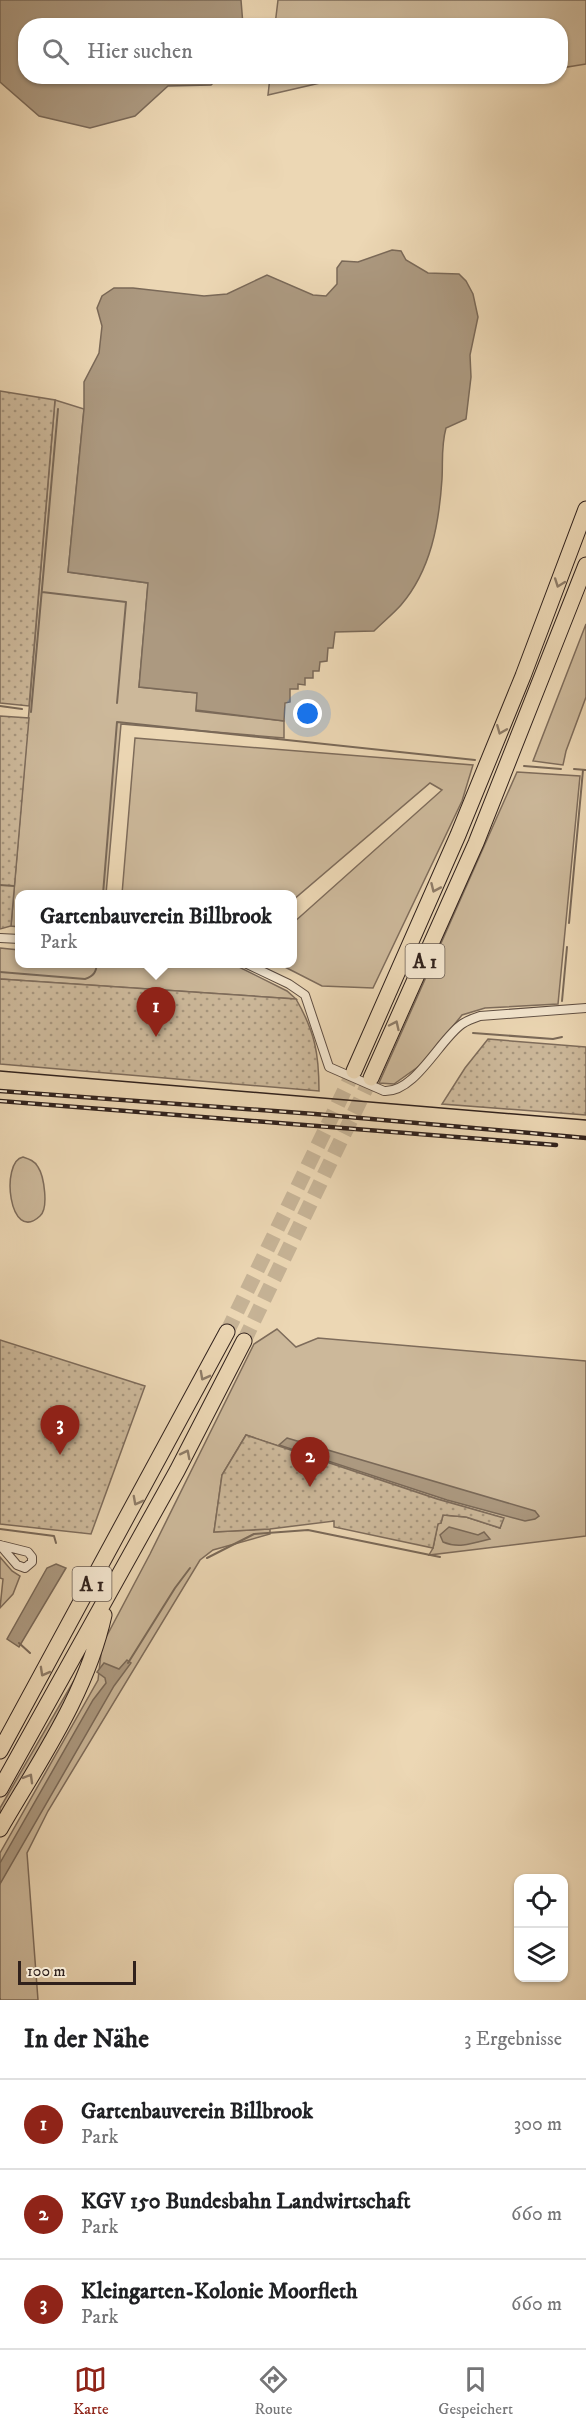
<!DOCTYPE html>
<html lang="de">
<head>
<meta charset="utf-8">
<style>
  body { margin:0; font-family:"IM FELL DW Pica",serif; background:#f6f6f6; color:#202124 }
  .controls { position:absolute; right:18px; bottom:18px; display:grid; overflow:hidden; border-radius:12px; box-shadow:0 2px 4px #0004 }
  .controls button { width:54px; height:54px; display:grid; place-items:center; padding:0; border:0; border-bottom:2px solid #e0e0e0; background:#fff; color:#202124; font:30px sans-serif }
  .scale { position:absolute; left:18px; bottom:15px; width:118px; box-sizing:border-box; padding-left:6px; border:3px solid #30211c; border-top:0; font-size:16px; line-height:21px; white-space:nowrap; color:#30211c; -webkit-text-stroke:4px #f3e5ce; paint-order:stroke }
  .you { position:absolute; left:308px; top:714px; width:21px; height:21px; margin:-15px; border:4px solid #fff; border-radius:50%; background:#1a73e8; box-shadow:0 0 0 9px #1a73e833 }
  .badge { display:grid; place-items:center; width:39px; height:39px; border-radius:50%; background:#8f2418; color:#fff; font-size:20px; font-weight:700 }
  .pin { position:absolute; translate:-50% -50px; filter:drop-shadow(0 2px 3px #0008) }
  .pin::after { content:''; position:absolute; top:32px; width:21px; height:18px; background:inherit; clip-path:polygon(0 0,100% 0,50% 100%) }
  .popup { position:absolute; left:15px; top:890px; width:282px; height:78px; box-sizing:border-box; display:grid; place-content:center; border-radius:12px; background:#fff; filter:drop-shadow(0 2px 4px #0005); font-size:20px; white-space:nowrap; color:#757577 }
  .popup b { font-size:22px; color:#202124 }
  .popup::after { content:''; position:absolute; left:50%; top:100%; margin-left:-12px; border:12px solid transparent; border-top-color:#fff }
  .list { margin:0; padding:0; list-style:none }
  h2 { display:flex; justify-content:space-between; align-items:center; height:78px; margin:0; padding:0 24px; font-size:26px }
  h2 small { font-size:20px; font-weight:400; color:#757577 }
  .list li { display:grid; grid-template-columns:39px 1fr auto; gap:18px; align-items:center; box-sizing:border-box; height:90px; padding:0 24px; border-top:2px solid #e0e0e0 }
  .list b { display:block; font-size:22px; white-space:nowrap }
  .list p { margin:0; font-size:20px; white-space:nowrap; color:#757577 }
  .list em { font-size:20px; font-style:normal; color:#757577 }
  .icon { flex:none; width:33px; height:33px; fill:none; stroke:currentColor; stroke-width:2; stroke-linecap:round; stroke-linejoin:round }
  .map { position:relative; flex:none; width:586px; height:2000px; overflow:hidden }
  .search { position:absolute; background:#fff; box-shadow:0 2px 4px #0004; left:18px; right:18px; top:18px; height:66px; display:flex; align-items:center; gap:15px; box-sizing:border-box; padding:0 21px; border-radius:24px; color:#757577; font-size:22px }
  .sheet { height:348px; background:#fff }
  nav { display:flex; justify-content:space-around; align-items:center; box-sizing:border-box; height:84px; border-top:2px solid #e0e0e0; background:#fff; font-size:16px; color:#757577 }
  nav a { display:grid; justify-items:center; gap:3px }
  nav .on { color:#8f2418 }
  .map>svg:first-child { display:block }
  .grass { fill:#ccb89a; stroke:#7e6c5b; stroke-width:1.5 }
  .park { fill:url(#park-dots); stroke:#7e6c5b; stroke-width:1.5 }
  .water { fill:#ac9980; stroke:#7a6958; stroke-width:1.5 }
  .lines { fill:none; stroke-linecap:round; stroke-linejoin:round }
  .stream { stroke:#7a6958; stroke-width:2 }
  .motorway-tunnel { stroke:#c6b396; stroke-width:15; stroke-dasharray:15 8; stroke-linecap:butt }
  .minor-casing { stroke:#5f4e42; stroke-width:10 }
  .motorway-casing { stroke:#30211c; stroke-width:17 }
  .minor { stroke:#f3e5ce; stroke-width:8 }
  .motorway { stroke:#ecd7b4; stroke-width:15 }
  .tram { stroke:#30211c; stroke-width:1.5 }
  .rail-casing { stroke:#30211c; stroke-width:4.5 }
  .rail { stroke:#f3e5ce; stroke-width:2; stroke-dasharray:7; stroke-linecap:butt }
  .oneway { stroke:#8e7c68 }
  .labels { text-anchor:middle; stroke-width:4.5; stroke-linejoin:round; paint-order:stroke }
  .shield { fill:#f3e5ce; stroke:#6a5c51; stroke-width:1.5 }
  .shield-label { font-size:20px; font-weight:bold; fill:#30211c }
</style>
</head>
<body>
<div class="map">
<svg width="586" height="2000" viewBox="0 0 586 2000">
  <defs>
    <pattern id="park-dots" width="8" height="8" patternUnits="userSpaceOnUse" patternTransform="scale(1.5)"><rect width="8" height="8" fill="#ccb89a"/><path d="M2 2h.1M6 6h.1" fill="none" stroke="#a6957d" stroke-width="1.8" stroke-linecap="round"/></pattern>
  </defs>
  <rect width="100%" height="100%" fill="#ecd7b4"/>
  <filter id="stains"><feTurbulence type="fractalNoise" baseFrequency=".00333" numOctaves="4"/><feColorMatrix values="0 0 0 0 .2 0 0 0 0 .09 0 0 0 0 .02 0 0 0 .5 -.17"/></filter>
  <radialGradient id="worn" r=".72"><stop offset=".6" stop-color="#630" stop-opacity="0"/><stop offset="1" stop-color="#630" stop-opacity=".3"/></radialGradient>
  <path class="grass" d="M 278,0 L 586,0 L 586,64 L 561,68 L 560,26 L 275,25 Z
    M 270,77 L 270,76 L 346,77 L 268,95 Z
    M 55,400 L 84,409 L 68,572 L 148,583 L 139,687 L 198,693 L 196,711 L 284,721 L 284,738 L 121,724 L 106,894 L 20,894 L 19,927 L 11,926 Z
    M 586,624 L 586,697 L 566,751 L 563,765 L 533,761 Z
    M 135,738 L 473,765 L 462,801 L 373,988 L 322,986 L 279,964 L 292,964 L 293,923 L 442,790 L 430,783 L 293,900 L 292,894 L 122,894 Z
    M 517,772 L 580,776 L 558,1004 L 485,1008 L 462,1015 L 422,1064 L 394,1084 L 379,1083 Z
    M 0,948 L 19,950 L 20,964 L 202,964 L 237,966 L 287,991 L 296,999 L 0,979 Z
    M 23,1157 C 29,1159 35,1161 38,1167 C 44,1176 49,1208 40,1216 C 9,1245 0,1161 23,1157 Z
    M 277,1329 L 296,1347 L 318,1338 L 586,1361 L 586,1536 L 429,1555 L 433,1548 L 438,1523 L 441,1523 L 443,1515 L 466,1517 L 500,1528 L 503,1518 L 437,1499 L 246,1435 L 222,1475 L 214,1532 L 270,1529 L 270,1534 L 213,1550 L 200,1560 L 48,1811 L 27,1853 L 38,2000 L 0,2000 L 0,1853 L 98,1680 L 102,1645 L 150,1554 L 254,1344 Z
    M 0,1557 L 12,1571 L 20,1576 L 13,1594 L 0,1608 L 3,1579 L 0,1578 Z
    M 87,1658 L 89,1659 L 0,1820 L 0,1808 Z"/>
  <path class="park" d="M 0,391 L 55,400 L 29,706 L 0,703 Z
    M 0,716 L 29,718 L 11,926 L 0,929 Z
    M 0,979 L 296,999 C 315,1032 319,1054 319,1091 L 0,1064 Z
    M 488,1039 L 586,1047 L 586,1115 L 442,1104 L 465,1068 Z
    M 0,1340 L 145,1386 L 91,1534 L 0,1524 Z
    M 246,1435 L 437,1499 L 504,1518 L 500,1528 L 466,1517 L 443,1515 L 441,1523 L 438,1524 L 433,1548 L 334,1527 L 334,1521 L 270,1529 L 214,1532 L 222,1475 Z"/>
  <path class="water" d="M 0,0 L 241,0 L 243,25 L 26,26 L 26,76 L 219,77 L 211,85 L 168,86 L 135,116 L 90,128 L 39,116 L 0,82 Z
    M 392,250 L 401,251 L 406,260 L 428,273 L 459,274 L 466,281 L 473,294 L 478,317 L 470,355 L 471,377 L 466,419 L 446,428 C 441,446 443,461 442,479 C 439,524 431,570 401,605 C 393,614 383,622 374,631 L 335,632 L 333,648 L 328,648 L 327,661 L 320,662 L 319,671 L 313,671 L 313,678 L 305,678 L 305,685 L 298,684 L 298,689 L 290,689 L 290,702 L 285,703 L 284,721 L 196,710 L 197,693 L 139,687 L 148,583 L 68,572 L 84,409 L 84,382 L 99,353 L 102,326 L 97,308 L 102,296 L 114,288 L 133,288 L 204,296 L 227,294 L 267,275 L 313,295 L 326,296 L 337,284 L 337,268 L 342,261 L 358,262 Z
    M 287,1438 L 535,1511 L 539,1516 L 535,1519 L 525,1521 L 447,1500 L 279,1445 Z
    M 449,1527 L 478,1535 L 484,1532 L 490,1539 C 474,1543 459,1549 443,1542 L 440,1535 Z
    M 56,1564 L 66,1568 L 19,1647 L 7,1639 L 47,1568 Z
    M 127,1660 L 131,1663 L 114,1686 L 0,1884 L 0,1863 L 93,1700 L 106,1683 L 105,1678 L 97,1672 L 104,1663 L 119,1669 Z"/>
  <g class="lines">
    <path class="stream" d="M 42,592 L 126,602 L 117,703
      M 0,706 L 22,709
      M 31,712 L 58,409
      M 524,766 L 561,769
      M 574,769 L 586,770
      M 0,885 L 14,886
      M 103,894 L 117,722 L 475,760
      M 569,923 L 583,770
      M 0,972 L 85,979 C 94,976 96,972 97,964
      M 562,1001 L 567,947
      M 473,1033 L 553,1039 L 562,1037
      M 0,1529 L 54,1536 L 56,1543
      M 207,1558 L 254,1534 L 308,1530 L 440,1557
      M 19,1643 L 30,1653
      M 128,1663 L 175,1588 L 190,1568
      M 0,1999 L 0,2000"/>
    <path class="motorway-tunnel" d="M 227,1332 L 354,1071
      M 244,1341 L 371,1078"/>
    <g class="minor-casing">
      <path id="minor" d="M 0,938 L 20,939
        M 247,964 L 289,984 L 305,995 L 329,1067 L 384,1091 C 415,1093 440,1039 462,1024 C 468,1020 474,1018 480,1016 L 586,1008
        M 0,1545 L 28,1552 L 32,1557 L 32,1562 L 25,1568 L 17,1565 L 0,1545"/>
    </g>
    <g class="motorway-casing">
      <path id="motorway" d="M 354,1071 L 458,835 L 523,676 L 586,509
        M 371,1078 L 476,843 L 586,565
        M 0,1751 L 227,1332
        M 0,1789 L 177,1471 L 244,1341
        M 0,1829 C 40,1760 87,1693 104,1615"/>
    </g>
    <use href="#minor" class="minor"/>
    <use href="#motorway" class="motorway"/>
    <path class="tram" d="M 0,1071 L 586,1120"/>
    <g class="rail-casing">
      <path id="rail" d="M 0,1091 L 315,1114 L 586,1138
        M 0,1101 L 556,1145"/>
    </g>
    <use href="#rail" class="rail"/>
  </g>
  <defs><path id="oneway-chevron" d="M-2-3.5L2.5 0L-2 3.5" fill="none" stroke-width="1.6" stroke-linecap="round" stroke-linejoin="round" transform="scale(1.5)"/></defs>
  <g class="oneway">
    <use href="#oneway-chevron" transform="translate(559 583) rotate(110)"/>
    <use href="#oneway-chevron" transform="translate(501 730) rotate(112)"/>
    <use href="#oneway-chevron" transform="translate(435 888) rotate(114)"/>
    <use href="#oneway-chevron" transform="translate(395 1025) rotate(-65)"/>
    <use href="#oneway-chevron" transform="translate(204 1376) rotate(118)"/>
    <use href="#oneway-chevron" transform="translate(186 1454) rotate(-63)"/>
    <use href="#oneway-chevron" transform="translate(137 1501) rotate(118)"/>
    <use href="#oneway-chevron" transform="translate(44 1672) rotate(119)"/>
    <use href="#oneway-chevron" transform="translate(29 1778) rotate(-60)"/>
  </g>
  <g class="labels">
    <g class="shield">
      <rect x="405.5" y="944" width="39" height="34" rx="4.5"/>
      <rect x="72.5" y="1567" width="39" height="34" rx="4.5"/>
    </g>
    <g class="shield-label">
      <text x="425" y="968">A 1</text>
      <text x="92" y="1591">A 1</text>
    </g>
  </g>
  <rect width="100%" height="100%" filter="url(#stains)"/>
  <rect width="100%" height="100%" fill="url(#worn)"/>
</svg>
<div class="controls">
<button><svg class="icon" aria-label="locate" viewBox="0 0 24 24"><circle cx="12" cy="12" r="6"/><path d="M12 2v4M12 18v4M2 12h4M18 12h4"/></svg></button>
<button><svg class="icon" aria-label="layers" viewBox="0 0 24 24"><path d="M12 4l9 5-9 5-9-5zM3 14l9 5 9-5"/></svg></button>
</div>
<div class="scale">100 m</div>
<div class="you"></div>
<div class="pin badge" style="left:156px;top:1037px">1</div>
<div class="popup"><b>Gartenbauverein Billbrook</b>Park</div>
<div class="pin badge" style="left:310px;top:1487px">2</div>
<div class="pin badge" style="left:60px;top:1455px">3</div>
<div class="search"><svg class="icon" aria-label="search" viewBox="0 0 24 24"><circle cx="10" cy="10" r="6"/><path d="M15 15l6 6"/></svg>Hier suchen</div>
</div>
<section class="sheet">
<h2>In der Nähe<small>3 Ergebnisse</small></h2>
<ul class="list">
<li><span class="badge">1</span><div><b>Gartenbauverein Billbrook</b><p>Park</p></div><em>300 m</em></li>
<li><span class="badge">2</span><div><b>KGV 150 Bundesbahn Landwirtschaft</b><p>Park</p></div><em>660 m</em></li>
<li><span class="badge">3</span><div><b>Kleingarten-Kolonie Moorfleth</b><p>Park</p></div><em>660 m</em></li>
</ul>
</section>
<nav>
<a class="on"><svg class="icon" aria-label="map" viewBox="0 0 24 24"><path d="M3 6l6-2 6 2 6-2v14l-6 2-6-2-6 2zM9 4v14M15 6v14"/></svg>Karte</a>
<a><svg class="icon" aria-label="directions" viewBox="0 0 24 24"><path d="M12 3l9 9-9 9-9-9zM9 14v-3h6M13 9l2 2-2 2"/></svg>Route</a>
<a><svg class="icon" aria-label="saved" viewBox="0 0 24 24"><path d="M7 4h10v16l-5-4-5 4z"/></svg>Gespeichert</a>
</nav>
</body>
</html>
